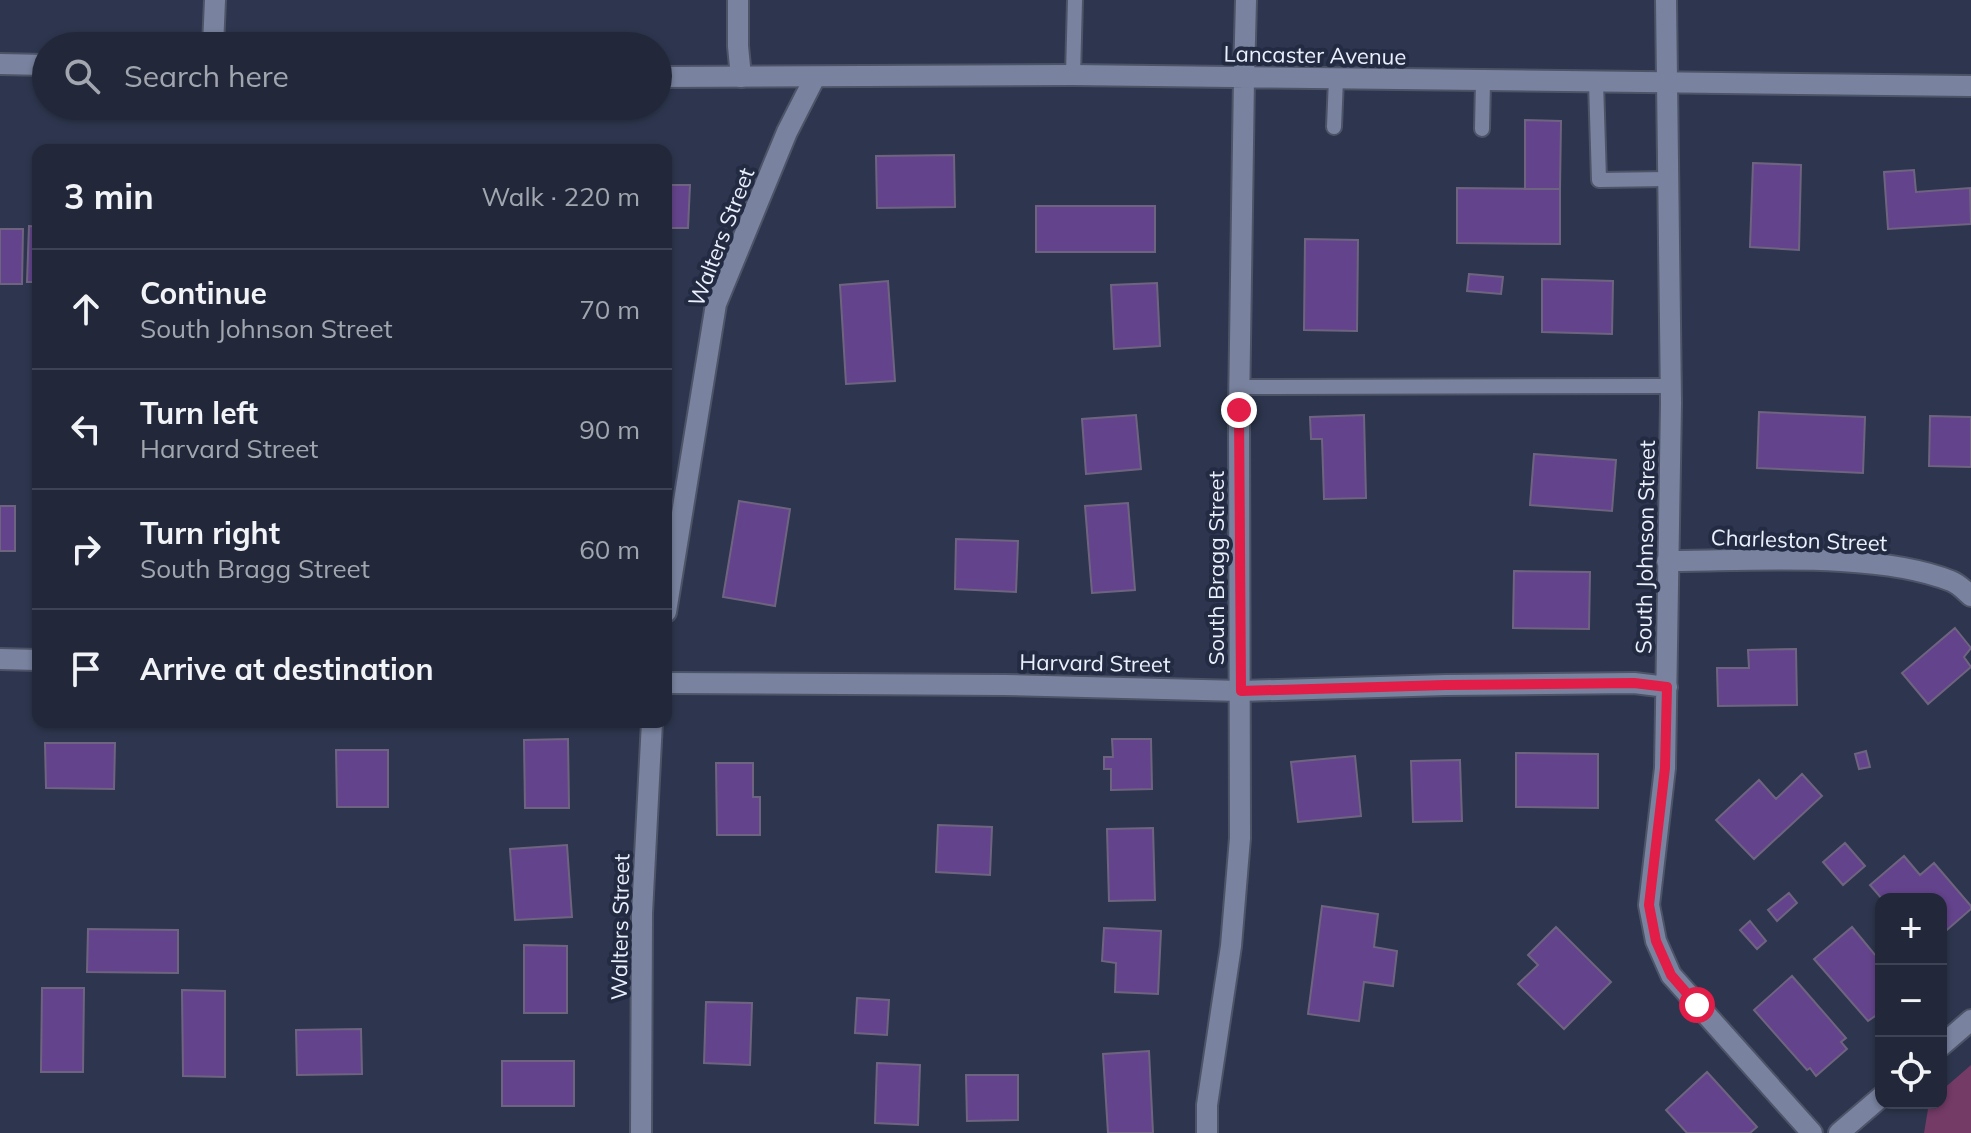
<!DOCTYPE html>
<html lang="en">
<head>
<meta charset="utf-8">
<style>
  body { margin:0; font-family:Mulish,sans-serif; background:#2a3042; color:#f1f3f6 }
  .controls { position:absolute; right:24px; bottom:24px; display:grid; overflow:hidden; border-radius:16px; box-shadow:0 2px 6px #0004 }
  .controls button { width:72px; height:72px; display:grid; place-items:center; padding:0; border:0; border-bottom:2px solid #3f4454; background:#22283a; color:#f1f3f6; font:40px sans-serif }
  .stop { position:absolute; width:24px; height:24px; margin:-18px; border:6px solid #e11d48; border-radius:50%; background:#fff }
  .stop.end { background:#e11d48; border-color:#fff; box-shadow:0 2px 8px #0008 }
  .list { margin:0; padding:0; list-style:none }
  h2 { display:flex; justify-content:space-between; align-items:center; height:104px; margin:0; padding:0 32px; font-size:34px }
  h2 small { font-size:26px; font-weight:400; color:#a2a6af }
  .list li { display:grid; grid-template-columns:52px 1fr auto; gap:24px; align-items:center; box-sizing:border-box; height:120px; padding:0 32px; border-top:2px solid #3f4454 }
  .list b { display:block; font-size:30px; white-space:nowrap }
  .list p { margin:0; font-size:26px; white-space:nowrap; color:#a2a6af }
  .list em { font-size:26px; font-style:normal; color:#a2a6af }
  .icon { flex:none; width:44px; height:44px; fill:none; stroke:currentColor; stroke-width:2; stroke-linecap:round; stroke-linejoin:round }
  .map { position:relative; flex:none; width:1971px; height:1133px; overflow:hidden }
  .search { position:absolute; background:#22283a; box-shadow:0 2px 6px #0004; left:32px; top:32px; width:640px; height:88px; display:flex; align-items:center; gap:20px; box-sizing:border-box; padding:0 28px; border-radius:44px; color:#a2a6af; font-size:30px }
  .panel { position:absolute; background:#22283a; box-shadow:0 2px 6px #0004; left:32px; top:144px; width:640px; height:584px; border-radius:16px }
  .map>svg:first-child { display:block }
  .green { fill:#733b66 }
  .building { fill:#63438b; stroke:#6f6480; stroke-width:2 }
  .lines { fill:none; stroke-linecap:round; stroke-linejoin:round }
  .lane-casing { stroke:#4d5468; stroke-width:18 }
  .street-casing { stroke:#4d5468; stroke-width:24 }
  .secondary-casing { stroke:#4d5468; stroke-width:24 }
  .lane { stroke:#79839f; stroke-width:14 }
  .street { stroke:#79839f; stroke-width:20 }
  .secondary { stroke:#79839f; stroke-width:20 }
  .route { stroke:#e11d48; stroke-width:10 }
  .labels { text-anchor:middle; stroke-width:8; stroke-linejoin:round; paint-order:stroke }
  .street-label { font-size:22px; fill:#ebf0fd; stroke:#232b43 }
</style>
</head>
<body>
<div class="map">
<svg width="1971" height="1133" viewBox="0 0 1971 1133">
  <rect width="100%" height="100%" fill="#2d364e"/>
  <path class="green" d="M 1971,1065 L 1971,1133 L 1924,1133 L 1929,1103 L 1941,1103 L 1941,1091 Z"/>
  <path class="building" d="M 1525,120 L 1561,121 L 1560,189 L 1525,189 Z
    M 954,155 L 955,207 L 877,208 L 876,156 Z
    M 1753,163 L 1801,165 L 1799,250 L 1750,247 Z
    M 1914,170 L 1916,192 L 1970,188 L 1971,224 L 1888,229 L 1884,172 Z
    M 666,185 L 690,185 L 688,228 L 666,228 Z
    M 1457,188 L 1560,189 L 1560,244 L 1457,243 Z
    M 1036,206 L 1155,206 L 1155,252 L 1036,252 Z
    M 29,226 L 38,227 L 38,282 L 27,282 Z
    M 0,229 L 23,229 L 22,284 L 0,284 Z
    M 1305,239 L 1358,240 L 1357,331 L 1304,330 Z
    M 1469,274 L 1503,277 L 1501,294 L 1467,291 Z
    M 1542,279 L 1613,281 L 1612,334 L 1542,332 Z
    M 888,281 L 895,381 L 846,384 L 840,285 Z
    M 1157,283 L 1160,346 L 1114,349 L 1111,285 Z
    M 1759,412 L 1865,417 L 1863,473 L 1757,468 Z
    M 1136,415 L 1141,469 L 1086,474 L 1082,419 Z
    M 1364,415 L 1366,498 L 1324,499 L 1322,439 L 1311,439 L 1310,417 Z
    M 1930,416 L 1971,417 L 1971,467 L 1929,466 Z
    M 1534,454 L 1616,460 L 1612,511 L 1530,505 Z
    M 739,501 L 790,509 L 775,606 L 723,597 Z
    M 1128,503 L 1135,590 L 1092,593 L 1085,506 Z
    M 0,506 L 15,506 L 15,551 L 0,551 Z
    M 956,539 L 1018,541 L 1016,592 L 955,589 Z
    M 1514,571 L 1590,572 L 1589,629 L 1513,628 Z
    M 1955,628 L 1971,648 L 1964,657 L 1971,667 L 1928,704 L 1902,673 Z
    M 1796,649 L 1797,705 L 1718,706 L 1717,668 L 1749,668 L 1748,650 Z
    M 568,739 L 569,808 L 525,808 L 524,740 Z
    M 1112,739 L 1151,739 L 1152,789 L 1111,790 L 1111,769 L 1104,769 L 1104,757 L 1113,757 Z
    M 45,743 L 115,743 L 114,789 L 46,788 Z
    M 336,750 L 388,750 L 388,807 L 337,807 Z
    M 1866,751 L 1870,767 L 1859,769 L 1855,754 Z
    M 1516,753 L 1598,754 L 1598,808 L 1516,807 Z
    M 1355,756 L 1361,816 L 1298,822 L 1291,762 Z
    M 1460,760 L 1462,821 L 1413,822 L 1411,761 Z
    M 716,763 L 753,763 L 753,797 L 760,797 L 760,835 L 717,835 Z
    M 1802,774 L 1822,796 L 1754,859 L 1716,820 L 1759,780 L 1776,799 Z
    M 938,825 L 992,827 L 990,875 L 936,872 Z
    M 1153,828 L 1155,900 L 1109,901 L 1107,829 Z
    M 1845,843 L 1865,866 L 1843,885 L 1823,862 Z
    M 567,845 L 572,917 L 515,920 L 510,849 Z
    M 1904,856 L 1920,875 L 1934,863 L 1971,906 L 1971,909 L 1941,935 L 1941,899 L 1882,899 L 1870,885 Z
    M 1789,893 L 1797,903 L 1777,921 L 1768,910 Z
    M 1322,906 L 1378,914 L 1374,947 L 1397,951 L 1393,986 L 1364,982 L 1359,1021 L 1308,1014 Z
    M 1750,921 L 1766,941 L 1757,949 L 1740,930 Z
    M 1556,927 L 1611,982 L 1564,1029 L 1518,984 L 1538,965 L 1528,955 Z
    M 1852,927 L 1881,962 L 1881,1012 L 1868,1021 L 1814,959 Z
    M 1104,928 L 1161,931 L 1158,994 L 1115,992 L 1116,963 L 1102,961 Z
    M 88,929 L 178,930 L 178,973 L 87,972 Z
    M 524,945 L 567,946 L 567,1013 L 524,1013 Z
    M 1792,976 L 1846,1038 L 1841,1042 L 1847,1049 L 1816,1076 L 1810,1068 L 1807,1070 L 1754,1010 Z
    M 42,988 L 84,988 L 83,1072 L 41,1072 Z
    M 182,990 L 225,991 L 225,1077 L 183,1076 Z
    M 857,998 L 889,1000 L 887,1035 L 855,1033 Z
    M 706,1002 L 752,1003 L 750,1065 L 704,1063 Z
    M 361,1029 L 362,1074 L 297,1075 L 296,1030 Z
    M 1149,1051 L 1153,1133 L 1108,1133 L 1103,1054 Z
    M 502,1061 L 574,1061 L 574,1106 L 502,1106 Z
    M 877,1063 L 920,1065 L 918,1125 L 875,1123 Z
    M 1707,1072 L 1757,1127 L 1750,1133 L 1687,1133 L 1666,1110 Z
    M 966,1075 L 1018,1075 L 1018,1120 L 967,1121 Z"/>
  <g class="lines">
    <g class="lane-casing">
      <path id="lane" d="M 1073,75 L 1075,0
        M 1596,82 L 1599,180 L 1668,179
        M 1334,127 L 1336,79
        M 1482,129 L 1483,81
        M 1241,387 L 1670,386"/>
    </g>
    <g class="street-casing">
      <path id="street" d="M 738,0 L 738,46 L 741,77
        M 1666,0 L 1671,403 L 1665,768 L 1649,905 L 1656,941 L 1671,975 L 1812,1133
        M 213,46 L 215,0
        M 1244,78 L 1246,0
        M 1667,561 C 1749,561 1877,551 1951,581 C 1959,584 1965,591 1971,596
        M 666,612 L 716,304 L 787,132 L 815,77
        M 0,659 L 38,660
        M 666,683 L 1004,685 L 1241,691 L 1446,685 L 1634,683 L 1667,687
        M 641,1133 L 642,913 L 652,722"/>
    </g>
    <g class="secondary-casing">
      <path id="secondary" d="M 0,64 L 46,65
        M 658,77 L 1073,75 L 1971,86
        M 1941,1046 L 1971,1020
        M 1207,1133 L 1207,1105 L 1231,946 L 1240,838 L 1239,410 L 1244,78
        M 1839,1133 L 1881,1097"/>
    </g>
    <use href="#lane" class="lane"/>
    <use href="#street" class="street"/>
    <use href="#secondary" class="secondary"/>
  </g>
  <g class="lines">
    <path class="route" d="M 1239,410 L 1241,691 L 1446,685 L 1634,683 L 1667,687 L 1665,768 L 1649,905 L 1656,941 L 1671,975 L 1697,1005"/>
  </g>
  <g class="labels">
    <g class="street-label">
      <text transform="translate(1315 55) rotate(1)" y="8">Lancaster Avenue</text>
      <text transform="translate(721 237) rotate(-69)" y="8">Walters Street</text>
      <text transform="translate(1799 540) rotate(2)" y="8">Charleston Street</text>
      <text transform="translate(1645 547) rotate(-89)" y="8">South Johnson Street</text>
      <text transform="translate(1216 568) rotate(-90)" y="8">South Bragg Street</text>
      <text transform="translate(1095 663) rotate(1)" y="8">Harvard Street</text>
      <text transform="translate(620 927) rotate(-89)" y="8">Walters Street</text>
    </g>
  </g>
</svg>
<div class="controls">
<button>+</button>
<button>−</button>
<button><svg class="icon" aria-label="locate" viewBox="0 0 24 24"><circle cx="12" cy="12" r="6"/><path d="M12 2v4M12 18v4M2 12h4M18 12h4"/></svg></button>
</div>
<div class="stop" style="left:1697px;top:1005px"></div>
<div class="stop end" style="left:1239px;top:410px"></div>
<div class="search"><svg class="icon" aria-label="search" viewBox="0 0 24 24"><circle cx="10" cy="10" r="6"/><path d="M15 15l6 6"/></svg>Search here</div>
<section class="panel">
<h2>3 min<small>Walk · 220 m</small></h2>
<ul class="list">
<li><svg class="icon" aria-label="ahead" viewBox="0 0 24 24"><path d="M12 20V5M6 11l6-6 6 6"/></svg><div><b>Continue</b><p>South Johnson Street</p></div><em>70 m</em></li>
<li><svg class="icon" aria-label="left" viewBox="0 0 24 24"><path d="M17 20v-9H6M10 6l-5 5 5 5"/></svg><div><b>Turn left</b><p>Harvard Street</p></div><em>90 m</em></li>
<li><svg class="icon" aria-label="right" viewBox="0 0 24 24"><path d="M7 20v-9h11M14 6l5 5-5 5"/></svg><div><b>Turn right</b><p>South Bragg Street</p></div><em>60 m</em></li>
<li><svg class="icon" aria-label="arrive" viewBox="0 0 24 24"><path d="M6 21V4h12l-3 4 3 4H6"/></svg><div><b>Arrive at destination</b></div></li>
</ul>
</section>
</div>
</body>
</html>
